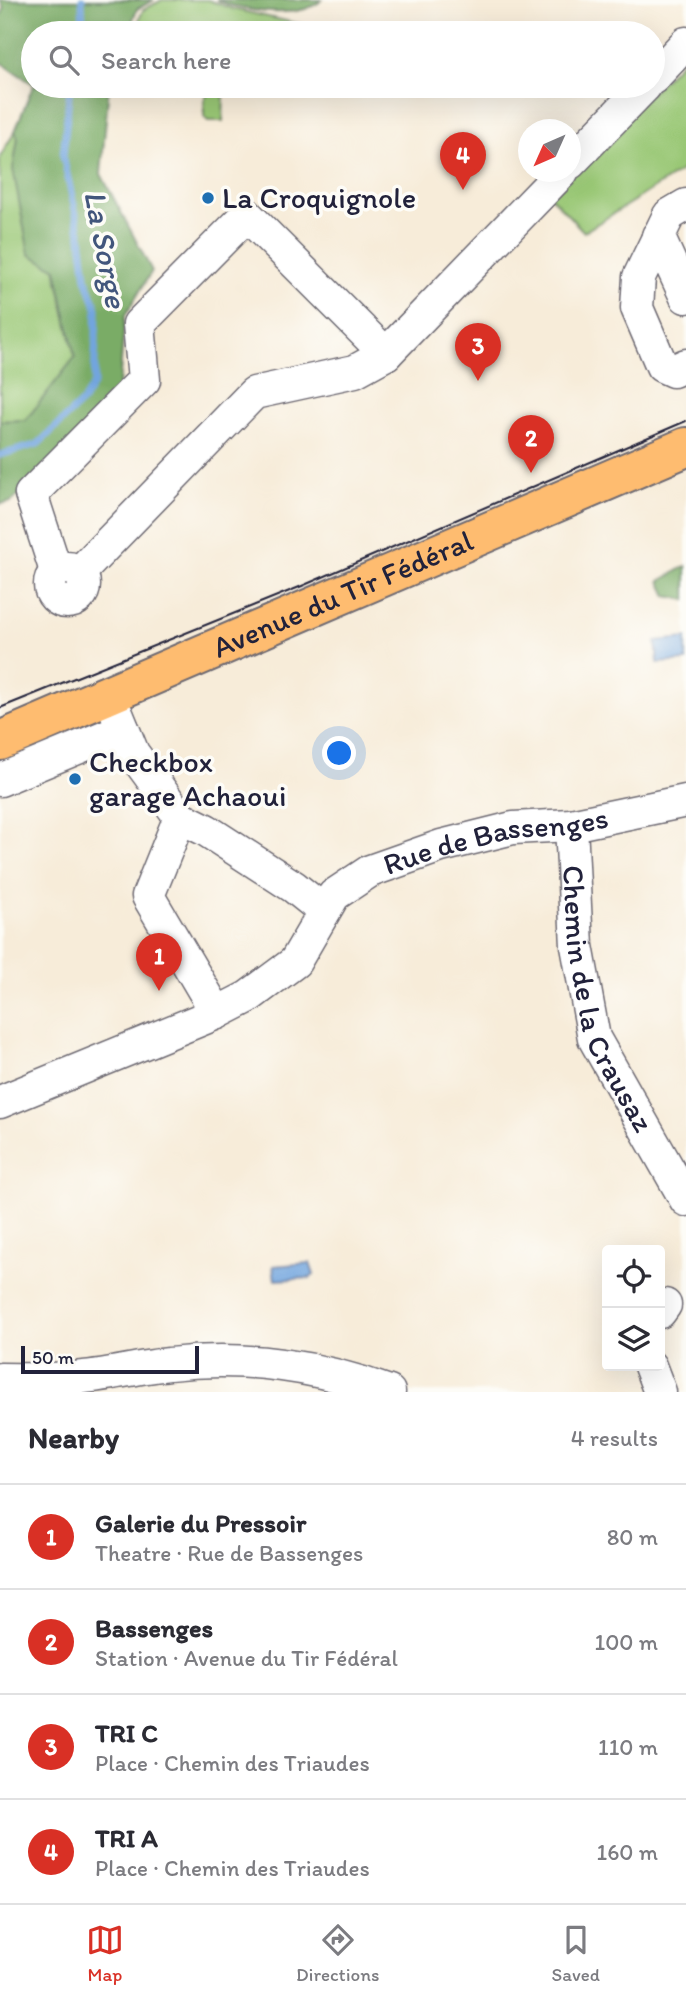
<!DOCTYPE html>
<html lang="en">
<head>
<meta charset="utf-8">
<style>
  body { margin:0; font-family:Itim,sans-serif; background:#f2f2f3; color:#2b2b33 }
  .controls { position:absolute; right:21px; bottom:21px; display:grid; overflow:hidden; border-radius:7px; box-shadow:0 7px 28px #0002 }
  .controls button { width:63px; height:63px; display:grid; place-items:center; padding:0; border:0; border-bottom:2px solid #e1e1e2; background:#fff; color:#2b2b33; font:35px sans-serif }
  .compass { position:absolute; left:518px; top:119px; width:63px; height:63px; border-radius:50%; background:#fff; box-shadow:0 7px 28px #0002; rotate:225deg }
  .scale { position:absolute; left:21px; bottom:18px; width:178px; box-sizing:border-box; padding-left:7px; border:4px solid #22223b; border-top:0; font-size:19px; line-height:24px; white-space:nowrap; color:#22223b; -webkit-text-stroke:5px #fdfcf7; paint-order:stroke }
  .you { position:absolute; left:340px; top:754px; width:24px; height:24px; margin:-18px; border:5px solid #fff; border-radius:50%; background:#1a73e8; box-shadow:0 0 0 10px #1a73e833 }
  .badge { display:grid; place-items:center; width:46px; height:46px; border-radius:50%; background:#d93025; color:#fff; font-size:23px; font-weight:700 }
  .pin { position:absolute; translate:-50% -58px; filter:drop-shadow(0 2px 4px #0008) }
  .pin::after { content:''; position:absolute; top:37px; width:24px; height:21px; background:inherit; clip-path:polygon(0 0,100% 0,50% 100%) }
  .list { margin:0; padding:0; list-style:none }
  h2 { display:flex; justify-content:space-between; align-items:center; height:91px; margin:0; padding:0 28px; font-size:30px }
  h2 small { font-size:23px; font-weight:400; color:#7c7c81 }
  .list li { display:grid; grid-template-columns:46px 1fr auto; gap:21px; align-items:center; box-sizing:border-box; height:105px; padding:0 28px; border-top:2px solid #e1e1e2 }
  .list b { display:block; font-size:26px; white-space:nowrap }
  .list p { margin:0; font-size:23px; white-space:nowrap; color:#7c7c81 }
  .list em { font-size:23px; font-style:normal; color:#7c7c81 }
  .icon { flex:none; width:38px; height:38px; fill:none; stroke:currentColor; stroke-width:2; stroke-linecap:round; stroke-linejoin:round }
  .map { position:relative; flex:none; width:686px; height:1392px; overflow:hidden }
  .search { position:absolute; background:#fff; box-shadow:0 7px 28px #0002; left:21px; right:21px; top:21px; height:77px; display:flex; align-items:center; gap:18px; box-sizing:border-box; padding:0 24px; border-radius:38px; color:#7c7c81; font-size:26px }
  .sheet { height:511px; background:#fff }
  nav { display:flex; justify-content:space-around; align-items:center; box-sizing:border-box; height:98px; border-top:2px solid #e1e1e2; background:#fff; font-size:19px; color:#7c7c81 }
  nav a { display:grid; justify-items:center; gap:4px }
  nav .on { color:#d93025 }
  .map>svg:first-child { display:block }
  .green { fill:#99c775; stroke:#5e7458; stroke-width:2 }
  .forest { fill:#7aac66; stroke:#4e6750; stroke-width:2 }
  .water { fill:#72a5de; stroke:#4a648c; stroke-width:2 }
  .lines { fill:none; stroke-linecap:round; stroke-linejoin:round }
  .stream { stroke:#72a5de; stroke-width:7 }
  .minor-casing { stroke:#6d6972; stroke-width:35 }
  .major-casing { stroke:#6d6972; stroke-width:42 }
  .minor { stroke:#fff; stroke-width:32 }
  .major { stroke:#febc70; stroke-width:38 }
  .tram { stroke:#22223b; stroke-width:2 }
  .poi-dot { fill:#1f6fb2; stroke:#fdfcf7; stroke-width:2.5 }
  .labels { text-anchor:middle; stroke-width:7; stroke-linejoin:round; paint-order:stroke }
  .poi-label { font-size:30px; fill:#22223b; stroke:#fdfcf7; text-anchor:start }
  .street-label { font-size:30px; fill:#22223b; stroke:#fdfcf7 }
  .water-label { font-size:32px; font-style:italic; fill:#42567c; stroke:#fdfcf7 }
</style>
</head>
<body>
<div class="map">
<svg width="686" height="1392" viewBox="0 0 686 1392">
  <rect width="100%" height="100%" fill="#fdfcf7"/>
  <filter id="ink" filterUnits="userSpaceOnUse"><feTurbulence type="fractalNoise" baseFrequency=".0143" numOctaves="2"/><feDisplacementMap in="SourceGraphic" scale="14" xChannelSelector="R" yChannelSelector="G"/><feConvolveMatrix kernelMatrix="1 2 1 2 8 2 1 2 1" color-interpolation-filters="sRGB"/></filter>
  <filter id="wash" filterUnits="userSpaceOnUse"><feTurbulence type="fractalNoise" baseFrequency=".00686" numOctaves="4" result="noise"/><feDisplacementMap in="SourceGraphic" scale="28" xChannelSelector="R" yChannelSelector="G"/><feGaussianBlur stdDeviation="1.57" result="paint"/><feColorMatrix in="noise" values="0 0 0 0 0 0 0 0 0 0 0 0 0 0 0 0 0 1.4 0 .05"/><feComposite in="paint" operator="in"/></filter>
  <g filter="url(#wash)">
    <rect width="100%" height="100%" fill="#f7ecd9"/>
    <path class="green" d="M 162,0 L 208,0 L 233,9 L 304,25 L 311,32 L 134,33 L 143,10 Z
      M 686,57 L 686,168 L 584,232 L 549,195 Z
      M 208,93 L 224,93 L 223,121 L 208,121 L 204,117 L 204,101 Z
      M 15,131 L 18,138 L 13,169 L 55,268 L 75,357 L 26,420 L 0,421 L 0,157 Z"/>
    <path class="forest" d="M 0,0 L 154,0 L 137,9 L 128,33 L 33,33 L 33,84 L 0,62 L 0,17 L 4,9 Z
      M 216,0 L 322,0 C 298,21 243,11 216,0 Z
      M 33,86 L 109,86 L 101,174 L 152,271 L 125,316 L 118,398 L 46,471 L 11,502 L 0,504 L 0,421 L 26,420 L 75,357 L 56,269 L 29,254 L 13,169 L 18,138 L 15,131 Z
      M 686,566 L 686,600 L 667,596 L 660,581 Z"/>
    <path class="water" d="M 686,638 L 686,661 L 658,663 L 656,641 Z
      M 310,1263 L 314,1275 L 310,1278 L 275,1280 L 273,1266 Z"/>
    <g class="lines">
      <path class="stream" d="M 82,0 L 83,33
        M 0,455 L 38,444 L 83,401 L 94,383 L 97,309 L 86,278 L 81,237 L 63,156 L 70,86"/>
    </g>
  </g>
  <g filter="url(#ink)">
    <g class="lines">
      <g class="minor-casing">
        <g id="minor">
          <path d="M 653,78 L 686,43"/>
          <path d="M 570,163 L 645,86"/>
          <path d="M 686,205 L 669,215 L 639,277 L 637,308 L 662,366 L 673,371 L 686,365"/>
          <path d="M 658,236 L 686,297"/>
          <circle cx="67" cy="585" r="17"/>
          <path d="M 56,571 L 31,494 L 144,380 L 139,324 L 247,215 L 386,354"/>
          <path d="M 79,573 L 254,393 L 355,371 L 386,354 L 562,172"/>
          <path d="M 109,694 L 133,753 L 180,817 L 206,830 L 294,887 L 324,911"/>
          <path d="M 0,780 L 123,729"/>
          <path d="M 180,817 L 148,896 L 217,1013"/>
          <path id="s1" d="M 571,825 L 577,946 L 594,1038 L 686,1200"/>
          <path id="s2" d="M 0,1102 L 217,1013 L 248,997 L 295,962 L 334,895 L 370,871 L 441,846 L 513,828 L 571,825 L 686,801"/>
          <path d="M 660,1312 L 665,1305"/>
          <path d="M 650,1366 L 660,1392"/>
          <path d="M 0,1379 C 25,1379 50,1380 74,1378 C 106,1376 138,1367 169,1364 C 243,1355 320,1366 389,1392"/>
        </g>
      </g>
      <g class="major-casing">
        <g id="major">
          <path id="s3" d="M 0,741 L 686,447"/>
        </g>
      </g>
      <use href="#minor" class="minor"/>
      <use href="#major" class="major"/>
      <path class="tram" d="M 0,708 L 302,586 L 686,421"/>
    </g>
  </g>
  <g class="poi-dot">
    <circle cx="208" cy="198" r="7"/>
    <circle cx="75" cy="779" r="7"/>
  </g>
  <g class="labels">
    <g class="poi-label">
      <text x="222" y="208">La Croquignole</text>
      <text x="89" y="772">Checkbox<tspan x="89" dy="34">garage Achaoui</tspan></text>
    </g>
    <g class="street-label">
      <text dy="10" stroke="none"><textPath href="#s3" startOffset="373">Avenue du Tir Fédéral</textPath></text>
      <text dy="10" stroke="none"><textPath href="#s2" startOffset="579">Rue de Bassenges</textPath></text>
      <text dy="10" stroke="none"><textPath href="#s1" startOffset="180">Chemin de la Crausaz</textPath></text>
    </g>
    <g class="water-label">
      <text transform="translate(106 249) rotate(79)" y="11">La Sorge</text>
    </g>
  </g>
</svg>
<div class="controls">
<button><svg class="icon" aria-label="locate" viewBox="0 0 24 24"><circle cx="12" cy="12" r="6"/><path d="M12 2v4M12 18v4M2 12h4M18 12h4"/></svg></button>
<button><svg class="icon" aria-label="layers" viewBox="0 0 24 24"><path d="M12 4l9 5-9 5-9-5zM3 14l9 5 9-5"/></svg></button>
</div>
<svg class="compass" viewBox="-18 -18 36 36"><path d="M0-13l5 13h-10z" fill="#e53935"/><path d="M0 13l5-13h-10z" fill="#7c7c81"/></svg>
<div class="scale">50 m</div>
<div class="you"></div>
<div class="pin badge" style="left:159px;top:991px">1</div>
<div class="pin badge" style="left:531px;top:473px">2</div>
<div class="pin badge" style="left:478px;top:381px">3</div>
<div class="pin badge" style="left:463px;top:190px">4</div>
<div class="search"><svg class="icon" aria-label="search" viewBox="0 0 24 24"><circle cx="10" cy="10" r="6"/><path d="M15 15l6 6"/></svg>Search here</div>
</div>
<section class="sheet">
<h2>Nearby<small>4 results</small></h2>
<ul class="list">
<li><span class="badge">1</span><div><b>Galerie du Pressoir</b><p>Theatre · Rue de Bassenges</p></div><em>80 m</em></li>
<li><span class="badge">2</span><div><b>Bassenges</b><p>Station · Avenue du Tir Fédéral</p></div><em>100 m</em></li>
<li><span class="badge">3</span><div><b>TRI C</b><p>Place · Chemin des Triaudes</p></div><em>110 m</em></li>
<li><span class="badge">4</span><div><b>TRI A</b><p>Place · Chemin des Triaudes</p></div><em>160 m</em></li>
</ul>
</section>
<nav>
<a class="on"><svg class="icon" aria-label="map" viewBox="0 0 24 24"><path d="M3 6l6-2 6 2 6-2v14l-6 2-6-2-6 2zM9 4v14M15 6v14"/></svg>Map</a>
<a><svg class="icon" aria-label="directions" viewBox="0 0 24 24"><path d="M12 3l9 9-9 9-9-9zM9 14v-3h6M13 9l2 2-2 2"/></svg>Directions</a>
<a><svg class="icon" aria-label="saved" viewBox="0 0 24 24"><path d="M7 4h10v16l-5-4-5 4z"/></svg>Saved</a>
</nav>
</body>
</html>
